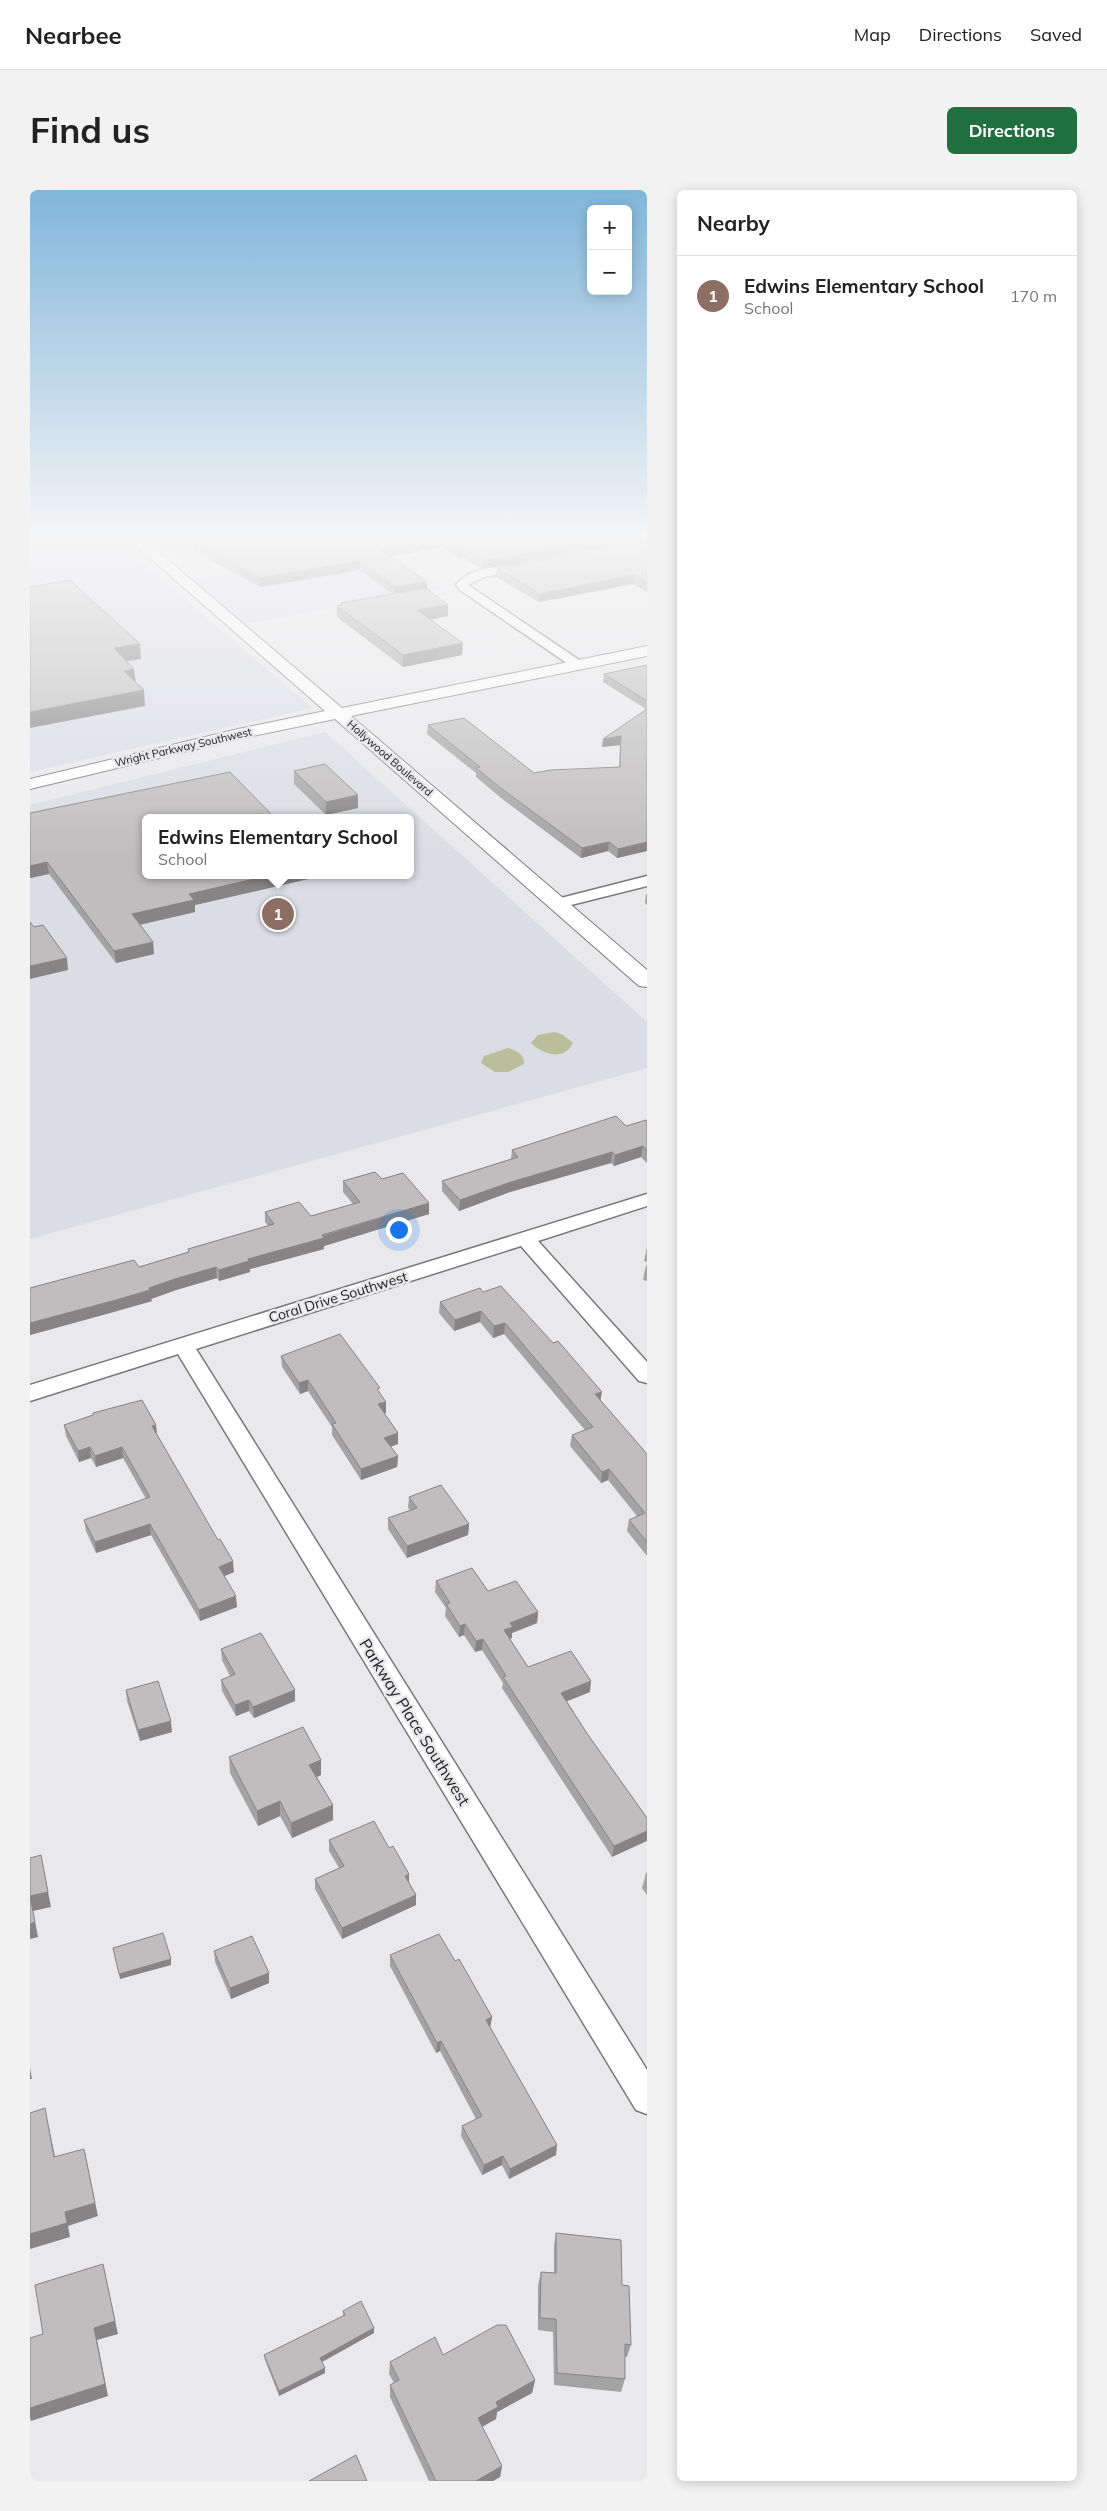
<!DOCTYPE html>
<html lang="en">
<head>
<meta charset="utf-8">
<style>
  body { margin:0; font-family:Mulish,sans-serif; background:#f2f2f2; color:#222 }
  .controls { position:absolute; right:15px; top:15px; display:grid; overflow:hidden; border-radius:8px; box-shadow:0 2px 12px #0003 }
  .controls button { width:45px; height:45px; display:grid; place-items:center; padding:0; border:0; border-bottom:1px solid #e0e0e0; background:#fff; color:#222; font:25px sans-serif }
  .you { position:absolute; left:368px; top:1039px; width:18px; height:18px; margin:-12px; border:4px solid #fff; border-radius:50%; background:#1a73e8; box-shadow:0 0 0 8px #1a73e833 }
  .badge { display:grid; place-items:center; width:32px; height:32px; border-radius:50%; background:#1f6f3f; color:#fff; font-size:16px; font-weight:700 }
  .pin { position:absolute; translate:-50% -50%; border:2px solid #fff; box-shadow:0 1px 5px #0006 }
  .popup { position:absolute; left:112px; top:624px; width:272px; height:65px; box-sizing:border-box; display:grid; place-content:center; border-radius:8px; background:#fff; filter:drop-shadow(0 1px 4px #0005); font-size:16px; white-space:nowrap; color:#767676 }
  .popup b { font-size:19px; color:#222 }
  .popup::after { content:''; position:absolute; left:50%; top:100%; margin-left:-10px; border:10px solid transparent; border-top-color:#fff }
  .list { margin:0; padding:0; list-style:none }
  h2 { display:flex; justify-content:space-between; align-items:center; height:65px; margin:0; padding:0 20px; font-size:21px }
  h2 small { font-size:16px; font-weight:400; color:#767676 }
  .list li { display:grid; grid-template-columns:32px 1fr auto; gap:15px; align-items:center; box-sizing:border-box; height:80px; padding:0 20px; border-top:1px solid #e0e0e0 }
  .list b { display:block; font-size:19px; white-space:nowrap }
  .list p { margin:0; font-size:16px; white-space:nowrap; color:#767676 }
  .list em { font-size:16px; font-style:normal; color:#767676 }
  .map { position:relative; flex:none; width:617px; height:2291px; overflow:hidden; border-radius:8px }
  header { display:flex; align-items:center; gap:30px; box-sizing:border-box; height:70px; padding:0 25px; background:#fff; border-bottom:1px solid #e0e0e0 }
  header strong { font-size:24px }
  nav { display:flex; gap:28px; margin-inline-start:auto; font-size:18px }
  .intro { display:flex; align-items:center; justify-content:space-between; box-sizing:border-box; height:120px; padding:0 30px }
  h1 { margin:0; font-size:35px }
  .button { padding:12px 22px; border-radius:8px; background:#1f6f3f; color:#fff; font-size:18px; font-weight:700 }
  main { display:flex; gap:30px; padding:0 30px }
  aside { flex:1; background:#fff; border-radius:8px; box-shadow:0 2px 12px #0003 }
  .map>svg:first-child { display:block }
  .built { fill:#dbdce5; fill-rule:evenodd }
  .green { fill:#babe9a }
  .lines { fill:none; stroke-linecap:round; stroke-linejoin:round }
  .street-casing { stroke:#79797b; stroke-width:3 }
  .secondary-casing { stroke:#79797b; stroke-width:2 }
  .street { fill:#fff; fill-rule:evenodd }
  .secondary { fill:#fff; fill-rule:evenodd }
  .wall { fill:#a4a3a3 }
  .shaded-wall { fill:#868484 }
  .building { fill:#bfbdbd; stroke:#868484 }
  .labels { text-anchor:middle; stroke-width:5; stroke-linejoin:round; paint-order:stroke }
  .far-street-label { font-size:11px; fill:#222223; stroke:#e9e9eb }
  .street-label { font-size:14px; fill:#222223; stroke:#e9e9eb }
  .near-street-label { font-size:16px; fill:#222223; stroke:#e9e9eb }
</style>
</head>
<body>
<header>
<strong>Nearbee</strong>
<nav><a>Map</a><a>Directions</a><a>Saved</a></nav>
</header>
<div class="intro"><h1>Find us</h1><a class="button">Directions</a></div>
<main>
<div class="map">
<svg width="617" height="2291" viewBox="0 0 617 2291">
  <rect width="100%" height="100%" fill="#e9e9eb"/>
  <path class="built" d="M 0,346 L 81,346 L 282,518 L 0,582 Z
    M 357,359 L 414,398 L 214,434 L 162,389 Z
    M 295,542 L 617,832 L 617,878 L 0,1049 L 0,615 ZM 116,628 L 380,628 L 380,685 L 116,685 Z"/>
  <path class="green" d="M 525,842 L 533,845 L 543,853 C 534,872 512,864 501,853 L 508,845 Z
    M 478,858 C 487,861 494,863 494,874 L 478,882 L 465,882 L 451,873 L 454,866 Z"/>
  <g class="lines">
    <g class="street-casing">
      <path id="street" d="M 494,374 L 498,375 L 498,379 L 454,387 L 438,395 L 552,472 L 554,475 L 552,478 L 544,478 L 430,400 L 426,395 C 440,376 473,376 494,374 Z
        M 617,686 L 617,696 L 529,718 L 521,713 L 523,710 Z
        M 617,1004 L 617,1016 L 508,1051 L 617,1172 L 617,1193 L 609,1191 L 491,1056 L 166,1159 L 617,1880 L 617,1924 L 606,1920 L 148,1164 L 0,1211 L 0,1195 Z"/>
    </g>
    <g class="secondary-casing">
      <path id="secondary" d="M 95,346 L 110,346 L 312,518 L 617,456 L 617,466 L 321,526 L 617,780 L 617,797 L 609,796 L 305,529 L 208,549 L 0,599 L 0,589 L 208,539 L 295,521 Z"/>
    </g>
    <use href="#street" class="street"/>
    <use href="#secondary" class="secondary"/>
  </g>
  <path class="wall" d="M 144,346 L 617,346 L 453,379 L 433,367 L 428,368 L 412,357 L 361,367 L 397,392 L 397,399 L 418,426 L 400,430 L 432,465 L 373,477 L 307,427 L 307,416 L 311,415 L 311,413 L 363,404 L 329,380 L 230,397 L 163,360 L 163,356 Z
    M 617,352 L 617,402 L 603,394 L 509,412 L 466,387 L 467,378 Z
    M 617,475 L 617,661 L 587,668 L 578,661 L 551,668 L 471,608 L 446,587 L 446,583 L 397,544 L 398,535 L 504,583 L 589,577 L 590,555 L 572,557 L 616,519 L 573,492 L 574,484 Z
    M 264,581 L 328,605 L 328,618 L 296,625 L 264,594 Z
    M 0,623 L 116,685 L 291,685 L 291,686 L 165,715 L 165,722 L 110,735 L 124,764 L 86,773 L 19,684 L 0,688 Z
    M 616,704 L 617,704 L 617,715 L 615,713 Z
    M 617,932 L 617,973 L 611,967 L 584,976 L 581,973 L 480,1002 L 429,1021 L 412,1001 L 412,991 L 481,969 L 482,960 Z
    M 352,989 L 399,1024 L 294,1056 L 294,1059 L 220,1079 L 220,1082 L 189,1091 L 187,1088 L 146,1100 L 121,1109 L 122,1111 L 87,1121 L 0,1145 L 0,1098 L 109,1077 L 158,1062 L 158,1059 L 238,1036 L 235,1032 L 235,1022 L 281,1026 L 323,1014 L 313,1002 L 313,991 Z
    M 617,1057 L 617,1072 L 614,1071 Z
    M 617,1074 L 617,1091 L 613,1090 L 615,1079 Z
    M 453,1102 L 571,1211 L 617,1264 L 617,1366 L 597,1341 L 599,1330 L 607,1326 L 578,1290 L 571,1293 L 540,1256 L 542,1245 L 555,1240 L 474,1144 L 463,1148 L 450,1132 L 424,1141 L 409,1123 L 410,1112 Z
    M 251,1166 L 350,1203 L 356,1223 L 354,1223 L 368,1243 L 368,1254 L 360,1257 L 368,1266 L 367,1277 L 331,1290 L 302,1245 L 302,1237 L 278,1201 L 270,1204 L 252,1177 Z
    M 63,1223 L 126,1235 L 127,1245 L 204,1382 L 194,1386 L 207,1417 L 170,1431 L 121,1345 L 66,1363 L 56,1341 L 54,1330 L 116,1309 L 93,1268 L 66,1277 L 61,1268 L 49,1272 L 36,1246 L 34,1235 L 63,1225 Z
    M 379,1307 L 439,1334 L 438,1345 L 377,1368 L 358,1339 L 358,1328 L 380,1320 L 378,1318 Z
    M 406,1391 L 458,1401 L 508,1422 L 507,1433 L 482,1443 L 482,1448 L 480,1449 L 498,1477 L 560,1502 L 537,1511 L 556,1542 L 617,1628 L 582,1667 L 472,1498 L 473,1493 L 452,1460 L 445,1462 L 434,1445 L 429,1447 L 415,1426 L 416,1418 L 405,1402 Z
    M 191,1459 L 265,1500 L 265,1511 L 224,1528 L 219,1521 L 206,1526 L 192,1501 L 191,1490 L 200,1486 L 192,1470 Z
    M 96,1500 L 142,1542 L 110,1551 L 97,1511 Z
    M 199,1567 L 291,1570 L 291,1585 L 287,1587 L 303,1615 L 303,1630 L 262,1648 L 250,1626 L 228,1636 L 200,1583 Z
    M 299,1650 L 359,1658 L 379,1684 L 379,1692 L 386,1705 L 386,1715 L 312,1749 L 285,1699 L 285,1689 L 309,1678 L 299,1661 Z
    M 617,1682 L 617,1705 L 612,1698 L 616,1683 Z
    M 184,1761 L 239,1793 L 201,1809 L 185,1772 Z
    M 360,1765 L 425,1771 L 462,1827 L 460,1837 L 526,1965 L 479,1989 L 472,1975 L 452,1985 L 431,1946 L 432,1936 L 446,1929 L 410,1861 L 406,1863 L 360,1776 Z
    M 526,2043 L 592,2095 L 601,2155 L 597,2167 L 595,2167 L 595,2189 L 591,2202 L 524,2195 L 523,2142 L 508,2140 L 508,2095 L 511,2082 L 524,2083 L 524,2056 Z
    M 313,2121 L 344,2138 L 344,2143 L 292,2172 L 295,2178 L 295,2183 L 249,2206 L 235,2170 L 234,2165 L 313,2126 Z
    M 413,2165 L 505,2190 L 502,2203 L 467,2222 L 466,2229 L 452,2237 L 472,2276 L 470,2287 L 463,2291 L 399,2291 L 360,2207 L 360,2195 L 364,2193 L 359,2184 L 360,2172 Z"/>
  <path class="shaded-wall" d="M 598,346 L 617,346 L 617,351 L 453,379 L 454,370 Z
    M 412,349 L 412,357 L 351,368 L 351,360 Z
    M 434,359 L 433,367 L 428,368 L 428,360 Z
    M 329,371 L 329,380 L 230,397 L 230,388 Z
    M 604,385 L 603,394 L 509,412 L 510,404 Z
    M 397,392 L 397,400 L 365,406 L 365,397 Z
    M 418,415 L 418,426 L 387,432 L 387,420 Z
    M 433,453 L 432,465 L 373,477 L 373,465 Z
    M 110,454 L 111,469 L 85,473 L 84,458 Z
    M 104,479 L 106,494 L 94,481 Z
    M 114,500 L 115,516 L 0,538 L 0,522 Z
    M 591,546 L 590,555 L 572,557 L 573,549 Z
    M 328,605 L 328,618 L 296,625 L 296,612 Z
    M 579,652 L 578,661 L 551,668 L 552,658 Z
    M 617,652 L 617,661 L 587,668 L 588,659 Z
    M 17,672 L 19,684 L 0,688 L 0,676 Z
    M 241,685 L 291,685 L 291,686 L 165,715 L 165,722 L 103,736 L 102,724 L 159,704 Z
    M 123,752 L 124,764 L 86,773 L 84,761 Z
    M 37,768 L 38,780 L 0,789 L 0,776 Z
    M 613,956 L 611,967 L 584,976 L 585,965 Z
    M 582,962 L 581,973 L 480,1002 L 429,1021 L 430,1010 L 481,992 Z
    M 399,1013 L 399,1024 L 294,1056 L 294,1059 L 220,1079 L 220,1082 L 189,1091 L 189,1080 L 218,1069 Z
    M 186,1077 L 187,1088 L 146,1100 L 121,1109 L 122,1111 L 87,1121 L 0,1145 L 0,1133 L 119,1098 L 145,1089 Z
    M 451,1121 L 450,1132 L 424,1141 L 425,1130 Z
    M 475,1133 L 474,1144 L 463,1148 L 464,1136 Z
    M 278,1190 L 278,1201 L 270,1204 L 269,1193 Z
    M 572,1202 L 570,1213 L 565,1204 Z
    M 356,1212 L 356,1223 L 348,1225 L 348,1214 Z
    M 126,1235 L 127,1246 L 122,1236 Z
    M 368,1243 L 368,1254 L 354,1259 L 354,1248 Z
    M 60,1257 L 61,1268 L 49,1272 L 48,1261 Z
    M 92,1257 L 93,1268 L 66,1277 L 65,1266 Z
    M 368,1266 L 367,1277 L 331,1290 L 331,1279 Z
    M 579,1279 L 578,1290 L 571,1293 L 572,1282 Z
    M 120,1334 L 121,1345 L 66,1363 L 65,1352 Z
    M 439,1334 L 438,1345 L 377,1368 L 377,1356 Z
    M 203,1371 L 204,1382 L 190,1388 L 189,1377 Z
    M 206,1406 L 207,1417 L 170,1431 L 169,1420 Z
    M 508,1422 L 507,1433 L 482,1443 L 482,1448 L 473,1451 L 474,1440 L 480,1433 Z
    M 435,1434 L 434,1445 L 429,1447 L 430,1436 Z
    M 453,1449 L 452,1460 L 445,1462 L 446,1451 Z
    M 561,1491 L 560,1502 L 530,1514 L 531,1503 Z
    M 265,1500 L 265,1511 L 224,1528 L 223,1517 Z
    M 219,1510 L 219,1521 L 206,1526 L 205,1515 Z
    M 141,1531 L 142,1542 L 110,1551 L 108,1540 Z
    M 291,1570 L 291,1585 L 280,1590 L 279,1575 Z
    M 250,1611 L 250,1626 L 228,1636 L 227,1621 Z
    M 303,1615 L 303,1630 L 262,1648 L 261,1633 Z
    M 617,1641 L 617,1651 L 582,1667 L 584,1656 Z
    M 11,1665 L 21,1717 L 3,1721 L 8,1747 L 0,1749 L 0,1706 Z
    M 379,1684 L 379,1695 L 375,1686 Z
    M 386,1705 L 386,1715 L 312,1749 L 312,1738 Z
    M 141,1769 L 141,1775 L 90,1789 L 89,1784 Z
    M 239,1783 L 239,1793 L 201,1809 L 200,1798 Z
    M 462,1827 L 460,1838 L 456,1830 Z
    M 411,1851 L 410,1861 L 406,1863 L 407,1853 Z
    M 0,1878 L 2,1889 L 0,1889 Z
    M 15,1918 L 18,1933 L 28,1981 L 24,1967 Z
    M 527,1955 L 526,1965 L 479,1989 L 480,1979 Z
    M 54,1959 L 68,2026 L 38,2036 L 40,2047 L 0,2059 L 0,2044 L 35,2022 Z
    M 473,1966 L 472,1975 L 452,1985 L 454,1975 Z
    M 73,2074 L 88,2144 L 67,2150 L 78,2206 L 1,2231 L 0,2228 L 0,2218 L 64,2138 Z
    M 344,2138 L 344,2143 L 290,2173 L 290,2168 Z
    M 295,2178 L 295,2183 L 249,2206 L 249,2201 Z
    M 505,2190 L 502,2203 L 467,2222 L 466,2229 L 446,2240 L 448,2228 L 466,2212 Z
    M 472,2276 L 470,2287 L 463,2291 L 446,2291 Z"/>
  <path class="building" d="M 159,346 L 598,346 L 454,370 L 434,359 L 428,360 L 412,349 L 351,360 L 397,392 L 365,397 L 329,371 L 230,388 L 162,351 L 167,350 Z
    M 617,352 L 617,393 L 604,385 L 510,404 L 467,378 Z
    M 40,390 L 110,454 L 84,458 L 104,479 L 94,481 L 114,500 L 0,522 L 0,397 Z
    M 396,398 L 418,415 L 387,420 L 433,453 L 373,465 L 307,416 L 313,415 L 311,413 Z
    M 617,475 L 617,511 L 574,484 Z
    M 617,519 L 617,652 L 588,659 L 579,652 L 552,658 L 472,599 L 446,578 L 450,577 L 398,535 L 434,528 L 504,583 L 520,580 L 590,577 L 591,546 L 573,549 Z
    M 295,574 L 328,605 L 296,612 L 264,581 Z
    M 200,582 L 245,628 L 116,628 L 116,685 L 241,685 L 159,704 L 164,710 L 102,724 L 123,752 L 84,761 L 17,672 L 0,676 L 0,623 Z
    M 0,732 L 4,737 L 13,735 L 37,768 L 0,776 Z
    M 586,926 L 596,936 L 616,930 L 617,932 L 617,961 L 613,956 L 585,965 L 582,962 L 481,992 L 430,1010 L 412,991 L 488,967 L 482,960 Z
    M 345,982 L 352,989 L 373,983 L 399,1013 L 292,1045 L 294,1048 L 218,1069 L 219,1071 L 189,1080 L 186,1077 L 145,1089 L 119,1098 L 120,1100 L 86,1110 L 0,1133 L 0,1098 L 104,1070 L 109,1077 L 159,1062 L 158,1059 L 244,1034 L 235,1022 L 269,1012 L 281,1026 L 330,1012 L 313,991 Z
    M 471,1096 L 523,1153 L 528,1151 L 572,1202 L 565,1204 L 617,1264 L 617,1352 L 599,1330 L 615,1323 L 579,1279 L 572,1282 L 542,1245 L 563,1237 L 475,1133 L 464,1136 L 451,1121 L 425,1130 L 410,1112 L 450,1098 L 453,1102 Z
    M 310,1144 L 350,1198 L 347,1199 L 356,1212 L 348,1214 L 368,1243 L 354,1248 L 368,1266 L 331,1279 L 302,1234 L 306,1233 L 278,1190 L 269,1193 L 251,1166 Z
    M 112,1210 L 126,1235 L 122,1236 L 188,1350 L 190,1349 L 203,1371 L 189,1377 L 206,1406 L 169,1420 L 120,1334 L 65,1352 L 54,1330 L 120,1307 L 92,1257 L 65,1266 L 60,1257 L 48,1261 L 34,1235 L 63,1225 L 63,1223 Z
    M 411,1295 L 439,1334 L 377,1356 L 358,1328 L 387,1318 L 379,1307 Z
    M 442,1378 L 458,1401 L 486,1391 L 508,1422 L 480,1433 L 483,1437 L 474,1440 L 498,1477 L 541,1461 L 561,1491 L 531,1503 L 556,1542 L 617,1628 L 617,1641 L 584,1656 L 473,1487 L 476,1486 L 453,1449 L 446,1451 L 435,1434 L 430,1436 L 416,1414 L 420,1413 L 406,1391 Z
    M 231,1443 L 265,1500 L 223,1517 L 219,1510 L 205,1515 L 191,1490 L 205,1484 L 191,1459 Z
    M 128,1491 L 141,1531 L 108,1540 L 96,1500 Z
    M 273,1537 L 291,1570 L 279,1575 L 303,1615 L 261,1633 L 250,1611 L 227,1621 L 199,1567 Z
    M 344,1631 L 359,1658 L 363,1656 L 379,1684 L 375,1686 L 386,1705 L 312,1738 L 285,1689 L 314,1676 L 299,1650 Z
    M 11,1665 L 18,1702 L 0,1706 L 5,1732 L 0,1734 L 0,1668 Z
    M 133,1743 L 141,1769 L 89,1784 L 83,1758 Z
    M 409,1744 L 425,1771 L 429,1769 L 462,1827 L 456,1830 L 527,1955 L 480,1979 L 473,1966 L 454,1975 L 432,1936 L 452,1926 L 411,1851 L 407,1853 L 360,1765 Z
    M 222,1746 L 239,1783 L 200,1798 L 184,1761 Z
    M 15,1918 L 24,1967 L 54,1959 L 65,2013 L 35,2022 L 37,2033 L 0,2044 L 0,1923 Z
    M 526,2043 L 591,2050 L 592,2095 L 599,2096 L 601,2155 L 595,2154 L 595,2189 L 527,2183 L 526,2129 L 510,2128 L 511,2082 L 526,2083 Z
    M 73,2074 L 85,2131 L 64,2138 L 75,2194 L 0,2218 L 0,2148 L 13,2144 L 5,2095 Z
    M 331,2111 L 344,2138 L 290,2168 L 295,2178 L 249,2201 L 234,2165 L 315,2125 L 313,2121 Z
    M 467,2135 L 476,2135 L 505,2190 L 466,2212 L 468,2217 L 448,2228 L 472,2276 L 446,2291 L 406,2291 L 360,2195 L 369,2190 L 360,2172 L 405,2147 L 413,2165 Z
    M 326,2265 L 337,2291 L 279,2291 Z"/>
  <linearGradient id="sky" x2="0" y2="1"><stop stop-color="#81b6da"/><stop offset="0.52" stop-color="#f5f5f6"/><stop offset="1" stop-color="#f5f5f6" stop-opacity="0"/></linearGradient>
  <rect width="617" height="667" fill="url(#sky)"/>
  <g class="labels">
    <g class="far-street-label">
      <text transform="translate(153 557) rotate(-13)" y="4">Wright Parkway Southwest</text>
      <text transform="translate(360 568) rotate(41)" y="4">Hollywood Boulevard</text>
    </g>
    <g class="street-label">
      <text transform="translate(308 1107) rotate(-17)" y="5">Coral Drive Southwest</text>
    </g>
    <g class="near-street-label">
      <text transform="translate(385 1532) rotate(58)" y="6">Parkway Place Southwest</text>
    </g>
  </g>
</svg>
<div class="controls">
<button>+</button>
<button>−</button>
</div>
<div class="you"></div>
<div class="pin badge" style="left:248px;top:724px;background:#8d6e63">1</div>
<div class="popup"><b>Edwins Elementary School</b>School</div>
</div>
<aside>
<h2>Nearby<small></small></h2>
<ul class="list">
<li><span class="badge" style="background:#8d6e63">1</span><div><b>Edwins Elementary School</b><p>School</p></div><em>170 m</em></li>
</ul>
</aside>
</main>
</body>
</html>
